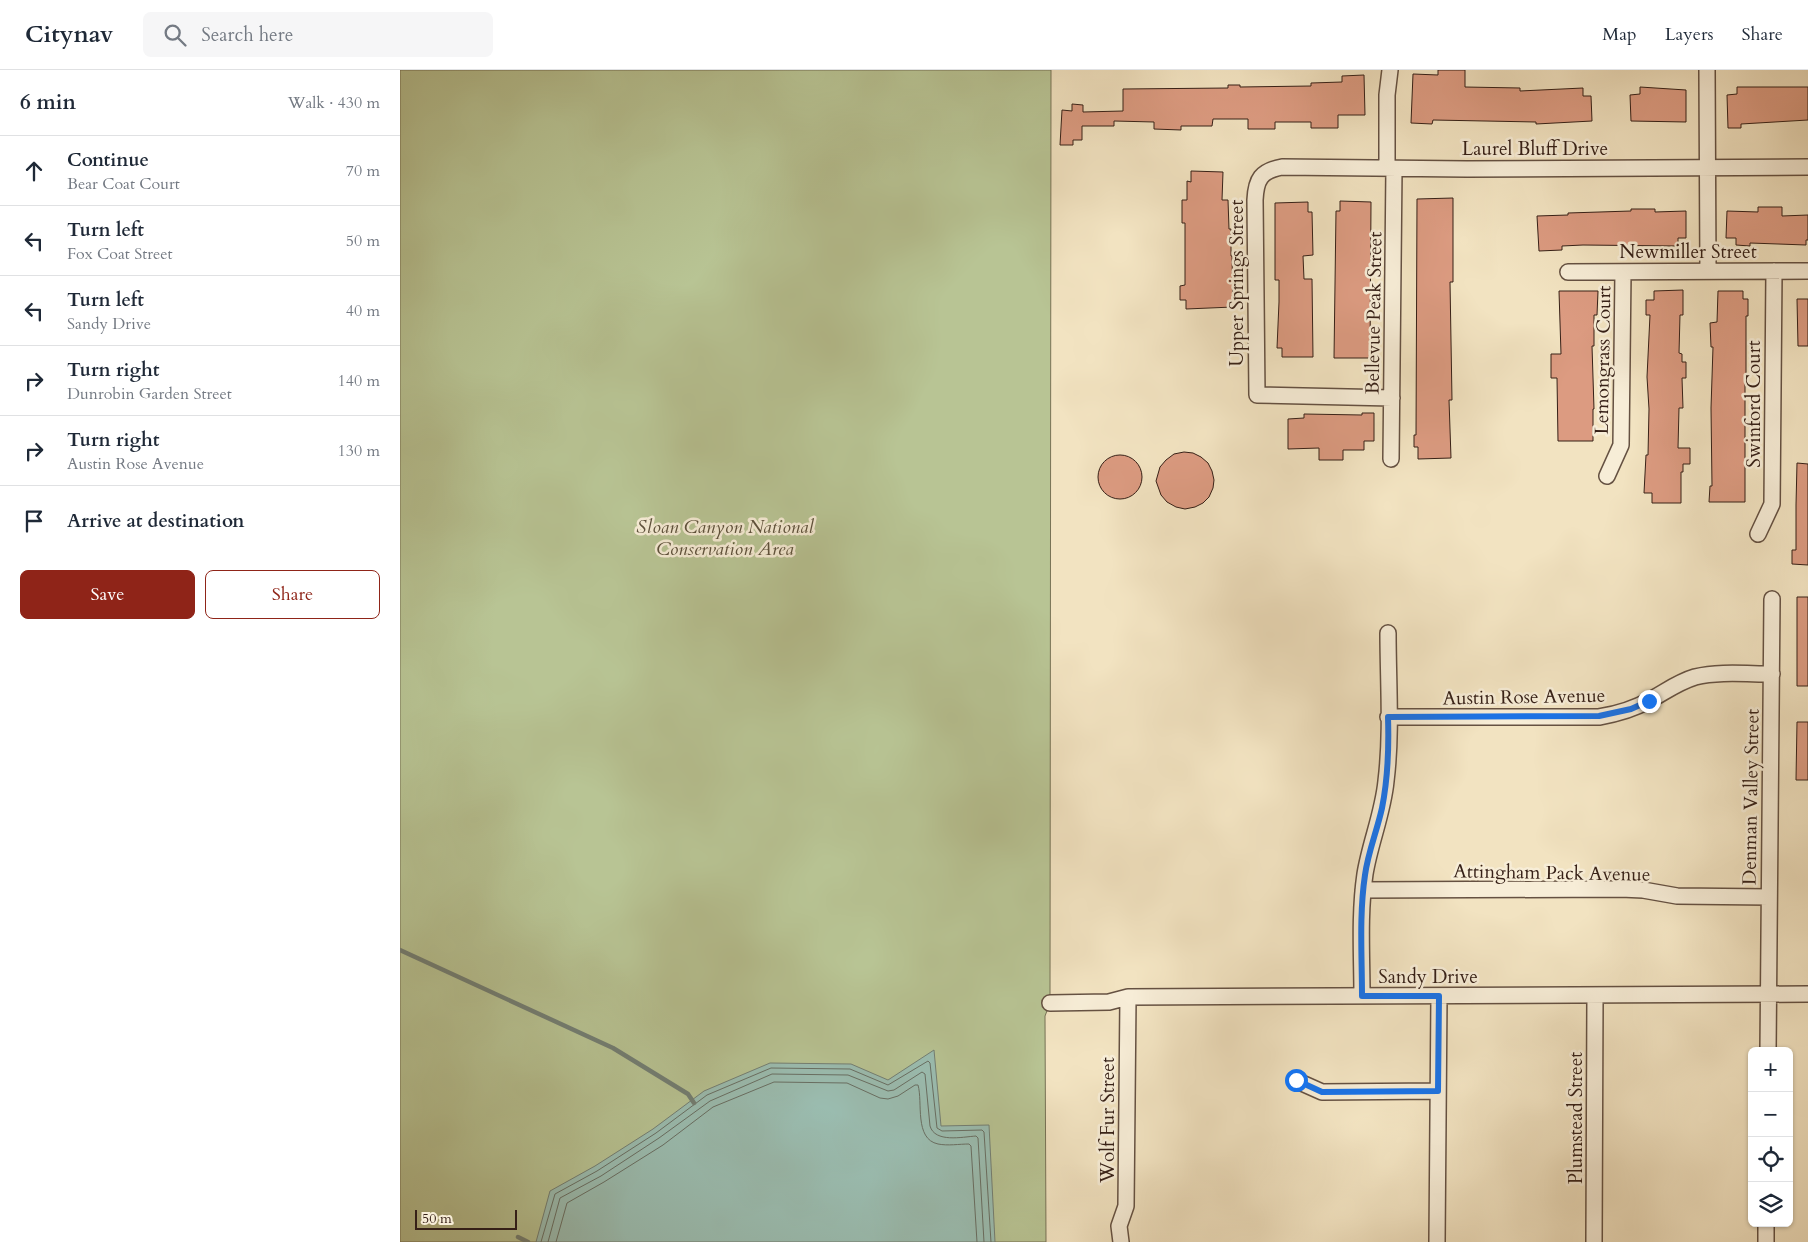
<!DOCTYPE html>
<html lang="en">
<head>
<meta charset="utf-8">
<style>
  body { margin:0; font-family:Cardo,serif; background:#f6f6f7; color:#1f2937 }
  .controls { position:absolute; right:15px; bottom:15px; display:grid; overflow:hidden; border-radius:8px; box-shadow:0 1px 4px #0004 }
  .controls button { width:45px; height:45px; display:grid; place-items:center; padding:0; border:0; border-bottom:1px solid #e0e1e3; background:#fff; color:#1f2937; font:25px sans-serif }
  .scale { position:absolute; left:15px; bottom:12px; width:102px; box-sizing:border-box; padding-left:5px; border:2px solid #362017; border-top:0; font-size:14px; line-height:18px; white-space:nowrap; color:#362017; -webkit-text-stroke:4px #f7edd7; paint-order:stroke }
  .stop { position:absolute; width:15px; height:15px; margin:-11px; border:4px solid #1a73e8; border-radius:50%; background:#fff }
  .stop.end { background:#1a73e8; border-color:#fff; box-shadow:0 1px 5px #0008 }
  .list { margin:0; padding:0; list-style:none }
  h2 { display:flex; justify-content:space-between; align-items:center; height:65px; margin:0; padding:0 20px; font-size:21px }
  h2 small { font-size:16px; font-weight:400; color:#747a83 }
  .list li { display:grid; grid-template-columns:32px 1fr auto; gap:15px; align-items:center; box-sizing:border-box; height:70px; padding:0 20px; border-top:1px solid #e0e1e3 }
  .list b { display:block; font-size:19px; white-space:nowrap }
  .list p { margin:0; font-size:16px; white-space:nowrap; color:#747a83 }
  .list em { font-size:16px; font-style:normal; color:#747a83 }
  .actions { display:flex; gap:10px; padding:15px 20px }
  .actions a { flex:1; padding:11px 0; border:1px solid #8f2418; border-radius:8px; text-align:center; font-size:18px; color:#8f2418 }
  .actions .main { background:#8f2418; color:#fff }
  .icon { flex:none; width:28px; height:28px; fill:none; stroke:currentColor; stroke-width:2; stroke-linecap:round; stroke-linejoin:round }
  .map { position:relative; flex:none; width:1408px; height:1172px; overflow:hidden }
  header { display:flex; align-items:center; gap:30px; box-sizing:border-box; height:70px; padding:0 25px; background:#fff; border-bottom:1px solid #e0e1e3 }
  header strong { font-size:24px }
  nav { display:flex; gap:28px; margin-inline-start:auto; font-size:18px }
  .search { width:350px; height:45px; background:#f6f6f7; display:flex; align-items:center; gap:12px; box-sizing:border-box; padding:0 18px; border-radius:8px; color:#747a83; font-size:19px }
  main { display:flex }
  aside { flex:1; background:#fff }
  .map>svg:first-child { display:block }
  .green { fill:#b8c494; stroke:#777256 }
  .water { fill:#9bbeb2; stroke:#737f74 }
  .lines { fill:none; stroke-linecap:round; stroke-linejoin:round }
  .shore { stroke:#686f64; stroke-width:1 }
  .stream { stroke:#737f74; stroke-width:4.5 }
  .building { fill:#dc9b81; stroke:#362017 }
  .minor-casing { stroke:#655142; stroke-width:18 }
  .minor { stroke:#f7edd7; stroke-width:15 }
  .route { stroke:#1a73e8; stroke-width:6 }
  .labels { text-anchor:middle; stroke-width:5; stroke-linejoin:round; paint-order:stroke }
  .street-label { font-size:19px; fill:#362017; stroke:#f7edd7 }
  .park-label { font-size:19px; font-style:italic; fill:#5d513c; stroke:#f7edd7 }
</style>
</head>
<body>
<header>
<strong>Citynav</strong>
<div class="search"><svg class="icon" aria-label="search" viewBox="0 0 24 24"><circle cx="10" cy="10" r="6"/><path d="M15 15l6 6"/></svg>Search here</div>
<nav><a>Map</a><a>Layers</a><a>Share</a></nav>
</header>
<main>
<aside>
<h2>6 min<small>Walk · 430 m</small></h2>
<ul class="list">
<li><svg class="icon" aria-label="ahead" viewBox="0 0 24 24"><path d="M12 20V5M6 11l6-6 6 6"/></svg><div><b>Continue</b><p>Bear Coat Court</p></div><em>70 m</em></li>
<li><svg class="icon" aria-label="left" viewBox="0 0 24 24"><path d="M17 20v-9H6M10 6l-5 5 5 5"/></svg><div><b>Turn left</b><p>Fox Coat Street</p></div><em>50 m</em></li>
<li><svg class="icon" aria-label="left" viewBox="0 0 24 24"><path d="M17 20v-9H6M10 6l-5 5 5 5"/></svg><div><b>Turn left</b><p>Sandy Drive</p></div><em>40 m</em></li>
<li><svg class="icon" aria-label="right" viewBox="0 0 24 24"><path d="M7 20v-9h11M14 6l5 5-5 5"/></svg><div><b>Turn right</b><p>Dunrobin Garden Street</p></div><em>140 m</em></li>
<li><svg class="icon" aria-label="right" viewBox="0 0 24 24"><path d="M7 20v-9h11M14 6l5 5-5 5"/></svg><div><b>Turn right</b><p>Austin Rose Avenue</p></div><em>130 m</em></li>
<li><svg class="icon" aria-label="arrive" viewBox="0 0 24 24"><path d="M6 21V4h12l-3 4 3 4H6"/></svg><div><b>Arrive at destination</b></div></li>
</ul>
<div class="actions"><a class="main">Save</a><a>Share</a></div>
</aside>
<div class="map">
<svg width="1408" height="1172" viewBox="0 0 1408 1172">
  <rect width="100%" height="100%" fill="#f2e3c1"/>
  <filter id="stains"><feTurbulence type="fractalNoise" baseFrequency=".004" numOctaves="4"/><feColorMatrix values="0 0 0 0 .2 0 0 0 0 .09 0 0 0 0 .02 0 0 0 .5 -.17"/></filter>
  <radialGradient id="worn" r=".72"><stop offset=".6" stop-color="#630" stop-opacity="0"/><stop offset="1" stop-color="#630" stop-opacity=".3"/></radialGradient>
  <path class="green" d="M 0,0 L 651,0 L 650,933 L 645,946 L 646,1172 L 0,1172 Z"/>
  <path class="water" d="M 534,980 L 541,1056 L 589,1055 L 595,1172 L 136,1172 L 150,1121 L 195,1096 L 253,1059 L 304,1021 L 370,993 L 451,994 L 488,1010 Z"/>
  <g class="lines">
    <path class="shore" d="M 141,1172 L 155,1124 L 197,1101 L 256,1063 L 307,1025 L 371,998 L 450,999 L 488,1015 L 528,991 L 530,993 L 537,1058 L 542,1061 L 582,1060 L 584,1062 L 591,1172
      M 148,1172 L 160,1128 L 201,1106 L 259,1068 L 310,1031 L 372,1004 L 448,1005 L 488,1021 L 494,1020 L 522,1002 L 525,1004 L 530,1056 C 535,1073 562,1067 576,1066 L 578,1068 L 584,1172
      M 156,1172 L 167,1133 L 204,1112 L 263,1075 L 313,1037 L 374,1012 L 447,1013 L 480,1028 L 488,1029 L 498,1026 L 515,1015 L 518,1015 C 523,1032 514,1069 538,1074 C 548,1076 559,1074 569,1074 L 571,1076 L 577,1172"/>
    <path class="stream" d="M 0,880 L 213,978 L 288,1024 L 294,1033
      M 118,1167 L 128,1172"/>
  </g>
  <path class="building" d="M 1038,0 L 1065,0 L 1065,17 L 1120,18 L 1120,21 L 1183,18 L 1183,26 L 1191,26 L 1192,51 L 1136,54 L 1136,52 L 1033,50 L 1032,54 L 1011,53 L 1013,4 L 1038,5 Z
    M 964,5 L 965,45 L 938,45 L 938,58 L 911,58 L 911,52 L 875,52 L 875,59 L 848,59 L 848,49 L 813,49 L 812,56 L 781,56 L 781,60 L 754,59 L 754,52 L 714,51 L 714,56 L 682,56 L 682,70 L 673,70 L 673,75 L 660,75 L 662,40 L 672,41 L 672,34 L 683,35 L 683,42 L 723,41 L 723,19 L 828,18 L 828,15 L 840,15 L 840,17 L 911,16 L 911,13 L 942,12 L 942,6 Z
    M 1240,17 L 1286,20 L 1286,52 L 1231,51 L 1230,25 L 1240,24 Z
    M 1337,17 L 1408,17 L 1408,50 L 1341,54 L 1341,58 L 1328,58 L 1327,25 L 1337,24 Z
    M 791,101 L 823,102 L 822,130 L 828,130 L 829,159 L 831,159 L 831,186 L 832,186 L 833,237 L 786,239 L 786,230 L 780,230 L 780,216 L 785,215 L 785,153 L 782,153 L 782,130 L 787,130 L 787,111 L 791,112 Z
    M 1053,128 L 1053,212 L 1050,212 L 1052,330 L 1049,330 L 1051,388 L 1018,389 L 1018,377 L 1014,377 L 1014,365 L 1016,365 L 1017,129 Z
    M 940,131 L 971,132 L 970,288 L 934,288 L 936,141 L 940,141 Z
    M 908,132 L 908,142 L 912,142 L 913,185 L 903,186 L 904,209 L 912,209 L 913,287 L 882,287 L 882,278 L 877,278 L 879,232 L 879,210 L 875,210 L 875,133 Z
    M 1358,137 L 1382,137 L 1382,146 L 1408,145 L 1408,170 L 1406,170 L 1406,175 L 1350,173 L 1350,176 L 1336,175 L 1336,168 L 1326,168 L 1327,141 L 1358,142 Z
    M 1231,139 L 1255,139 L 1255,142 L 1286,141 L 1286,168 L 1278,168 L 1278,176 L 1183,175 L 1162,176 L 1162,180 L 1139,181 L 1137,146 L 1168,145 L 1168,143 L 1231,141 Z
    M 1283,220 L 1283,245 L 1280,245 L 1279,283 L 1282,284 L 1282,292 L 1286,292 L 1286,308 L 1282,308 L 1283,338 L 1279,338 L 1278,378 L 1290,378 L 1290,394 L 1283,394 L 1283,402 L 1281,402 L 1281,433 L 1252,433 L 1252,423 L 1244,423 L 1246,385 L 1248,385 L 1249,339 L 1247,307 L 1250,245 L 1246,245 L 1246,230 L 1254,230 L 1254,221 Z
    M 1159,221 L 1198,221 L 1197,245 L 1194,245 L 1194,276 L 1192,276 L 1194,339 L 1193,339 L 1193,371 L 1158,371 L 1157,308 L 1151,308 L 1151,284 L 1161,284 Z
    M 1318,221 L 1343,221 L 1343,229 L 1348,229 L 1348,246 L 1346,246 L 1346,308 L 1345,308 L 1345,432 L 1309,432 L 1310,416 L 1312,416 L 1311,338 L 1313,277 L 1311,277 L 1310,253 L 1317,252 Z
    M 1397,229 L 1408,229 L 1408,276 L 1398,276 Z
    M 962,343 L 974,343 L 974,371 L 964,371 L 964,380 L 943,380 L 943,390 L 919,390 L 919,378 L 888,379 L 888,349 L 904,348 L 904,344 L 962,345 Z
    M 784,382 L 793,383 L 801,387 L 808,393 L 812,401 L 814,410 L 813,418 L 809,427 L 803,433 L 795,437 L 785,439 L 776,437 L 767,432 L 761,425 L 756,411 L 760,397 L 766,390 L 774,384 Z
    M698 407a22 22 0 1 1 44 0a22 22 0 1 1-44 0Z
    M 1397,393 L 1408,394 L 1408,495 L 1392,494 L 1392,480 L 1396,480 L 1396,435 Z
    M 1397,527 L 1408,527 L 1408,616 L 1397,616 Z
    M 1397,652 L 1408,652 L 1408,710 L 1396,710 Z"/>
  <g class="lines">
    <g class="minor-casing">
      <path id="minor" d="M 1307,0 L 1308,201
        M 987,97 L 987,25 L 990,0
        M 1168,202 L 1408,201
        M 992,328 L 857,325 L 855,130 C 856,109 861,101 882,97 L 1067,99 L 1408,97
        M 991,389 L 994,98
        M 1207,406 L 1221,375 L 1223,202
        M 1358,464 L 1372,434 L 1374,201
        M 988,647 L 1199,647 C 1217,644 1234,639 1250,630 C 1265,622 1278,612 1295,607 C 1319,601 1347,604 1372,604
        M 963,820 L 1221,819 L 1243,820 L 1277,826 L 1369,827
        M 962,926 C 962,886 959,845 965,804 C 970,773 983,743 986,711 C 992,662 988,612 988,563
        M 650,933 L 709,932 L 728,927 L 1408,924
        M 1368,981 L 1372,529
        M 895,1010 L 922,1022 L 1038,1021
        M 721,1172 L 719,1156 L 726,1136 L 728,927
        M 1037,1172 L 1039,926
        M 1194,1172 L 1195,925
        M 1366,1172 L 1366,1153"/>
    </g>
    <use href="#minor" class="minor"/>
  </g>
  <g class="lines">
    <path class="route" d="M 896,1010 L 922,1022 L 1038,1021 L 1039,926 L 962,926 C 962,886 959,845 965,805 C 968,782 977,761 982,738 C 988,708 989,678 988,647 L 1199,646 L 1231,639 L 1249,631"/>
  </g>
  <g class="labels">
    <g class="street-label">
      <text x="1135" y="85">Laurel Bluff Drive</text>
      <text x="1288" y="188">Newmiller Street</text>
      <text transform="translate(836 213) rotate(-90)" y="7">Upper Springs Street</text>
      <text transform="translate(973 243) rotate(-89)" y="7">Bellevue Peak Street</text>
      <text transform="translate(1202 290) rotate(-89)" y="7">Lemongrass Court</text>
      <text transform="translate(1353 334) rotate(-90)" y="7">Swinford Court</text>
      <text transform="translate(1124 626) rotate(-1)" y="7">Austin Rose Avenue</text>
      <text transform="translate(1350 727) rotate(-89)" y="7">Denman Valley Street</text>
      <text transform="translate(1152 802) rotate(1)" y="7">Attingham Pack Avenue</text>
      <text x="1028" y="913">Sandy Drive</text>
      <text transform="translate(1175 1048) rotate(-90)" y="7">Plumstead Street</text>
      <text transform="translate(707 1050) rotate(-90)" y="7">Wolf Fur Street</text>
    </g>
    <g class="park-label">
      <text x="325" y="463">Sloan Canyon National<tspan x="325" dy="22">Conservation Area</tspan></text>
    </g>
  </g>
  <rect width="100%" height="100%" filter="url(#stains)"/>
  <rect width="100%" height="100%" fill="url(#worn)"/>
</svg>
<div class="controls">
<button>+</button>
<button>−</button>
<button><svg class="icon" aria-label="locate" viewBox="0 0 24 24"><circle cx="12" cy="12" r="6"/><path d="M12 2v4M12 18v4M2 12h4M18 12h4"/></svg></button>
<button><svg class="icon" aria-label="layers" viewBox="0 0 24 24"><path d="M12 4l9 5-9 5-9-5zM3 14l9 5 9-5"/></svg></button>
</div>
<div class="scale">50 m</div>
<div class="stop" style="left:896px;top:1010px"></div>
<div class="stop end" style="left:1249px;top:631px"></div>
</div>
</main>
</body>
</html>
